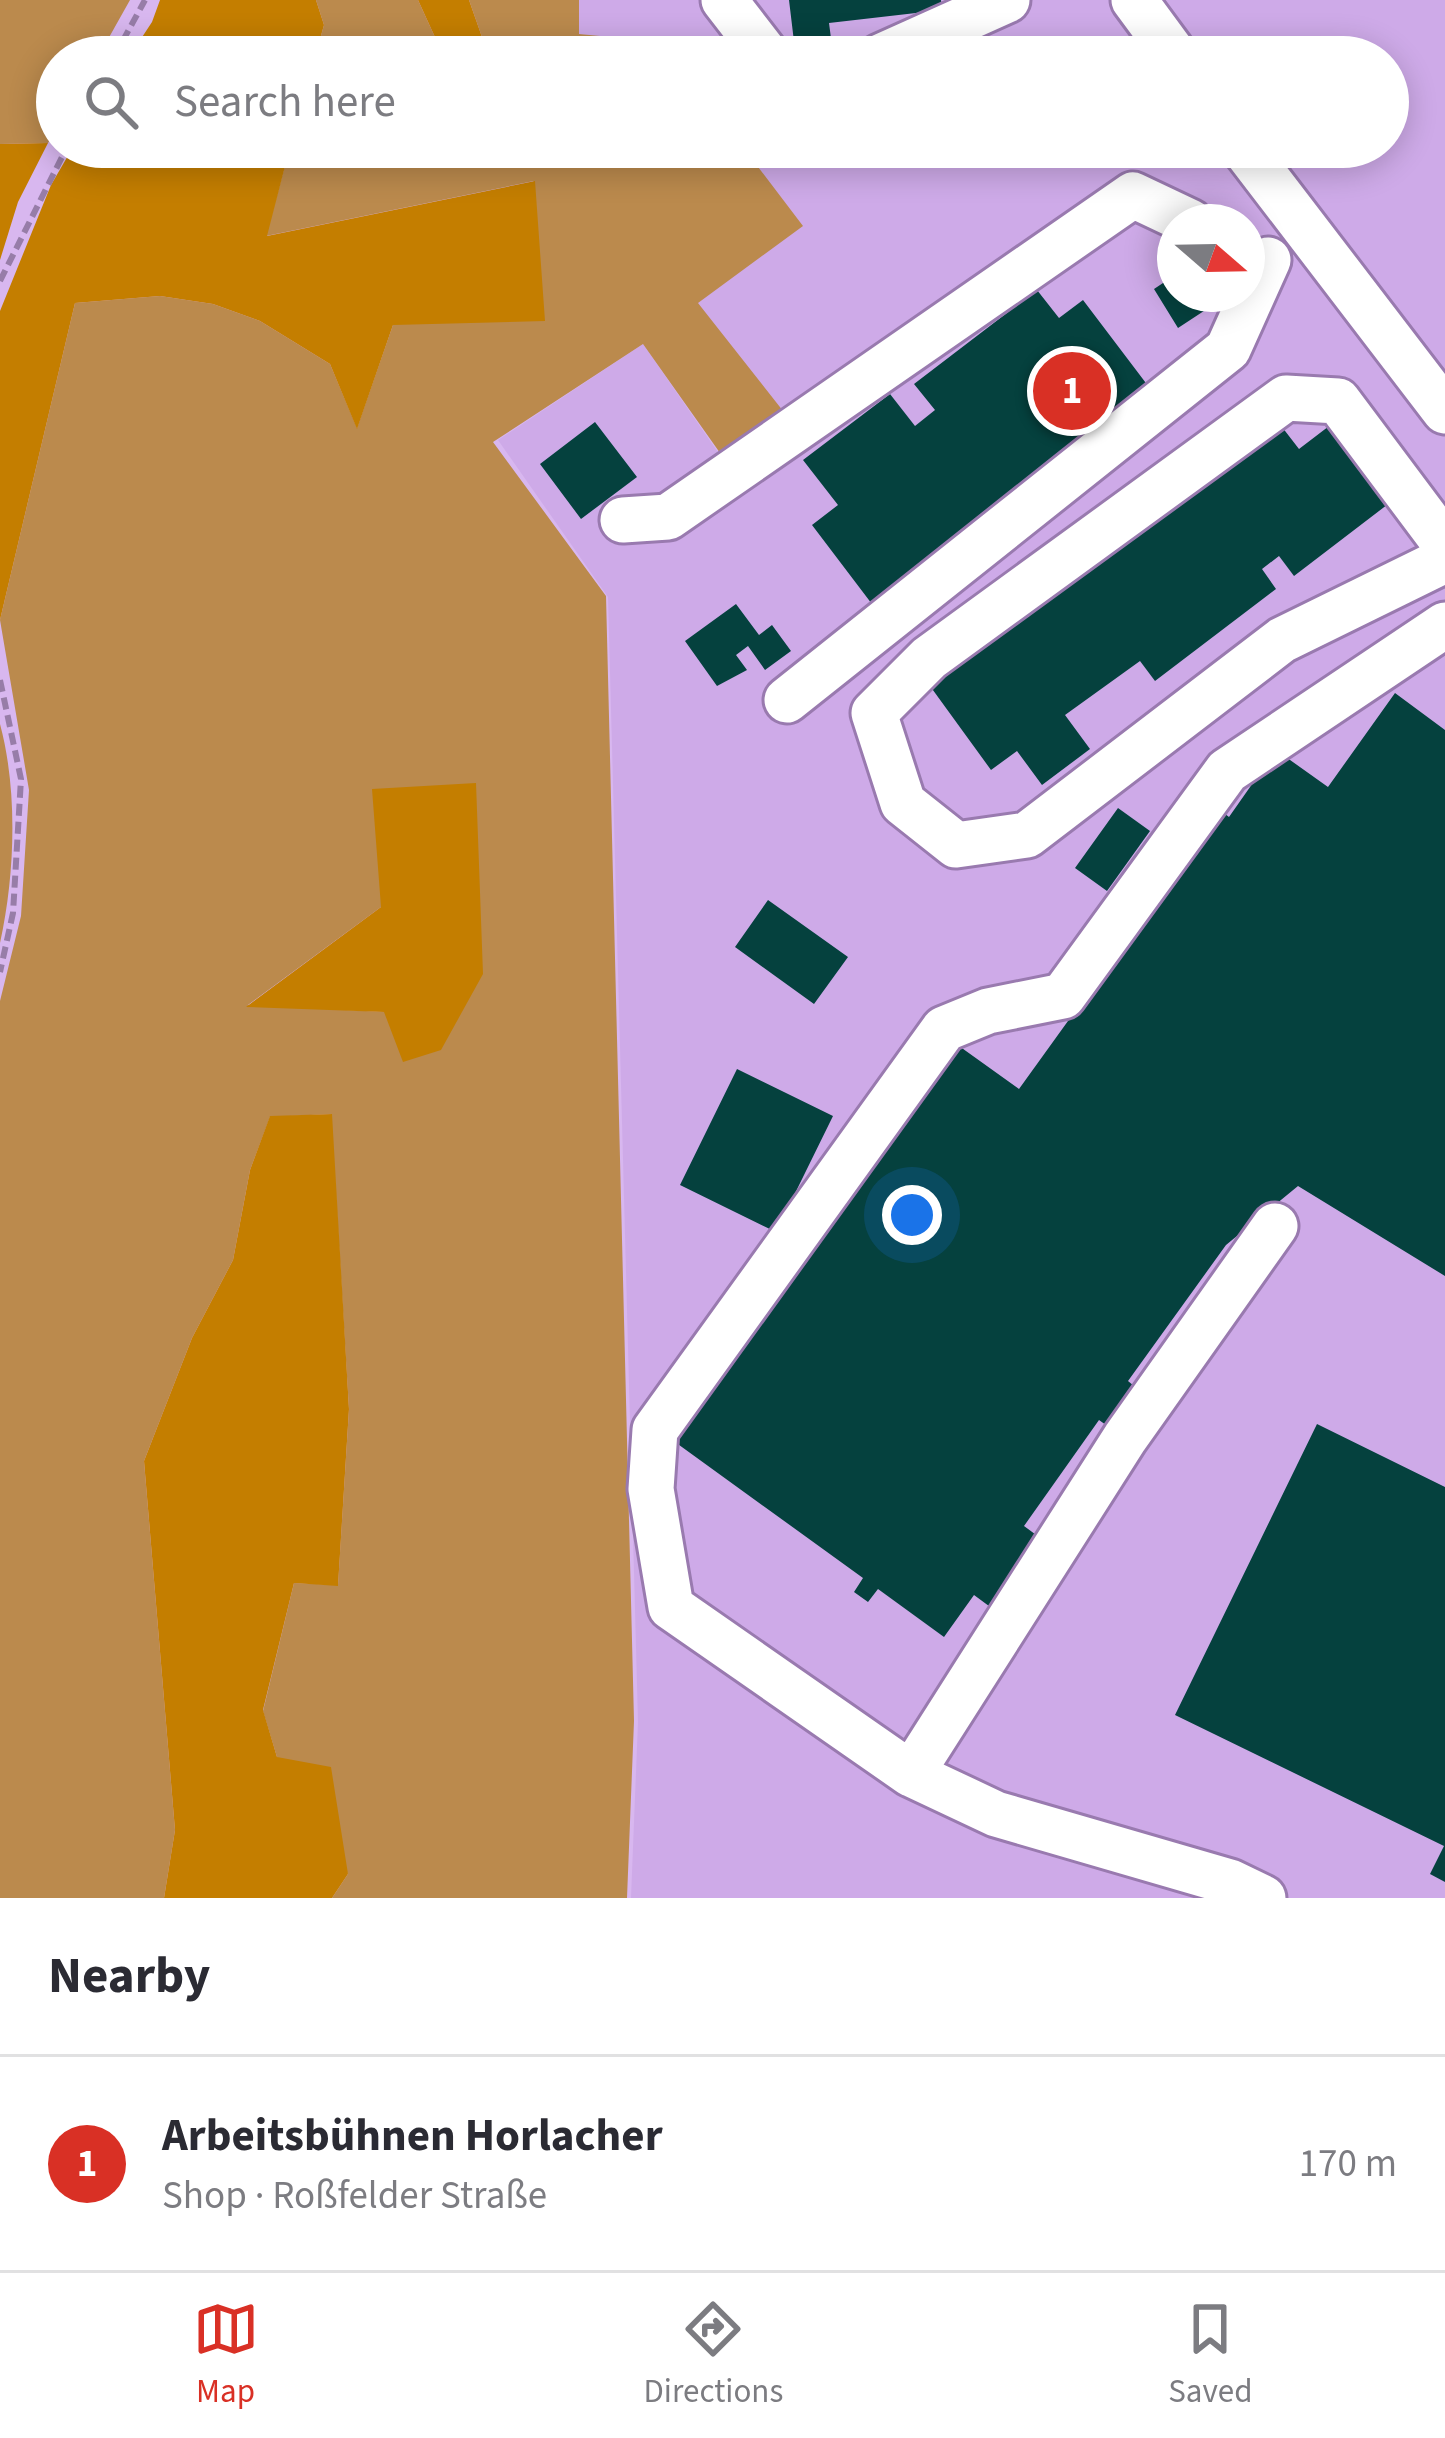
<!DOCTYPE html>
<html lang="en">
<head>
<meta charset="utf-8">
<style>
  body { margin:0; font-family:"Source Sans 3",sans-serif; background:#f7f7f7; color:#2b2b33 }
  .compass { position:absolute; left:1157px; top:204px; width:108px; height:108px; border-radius:50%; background:#fff; box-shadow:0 6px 30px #0003; rotate:110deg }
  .you { position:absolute; left:912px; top:1215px; width:42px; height:42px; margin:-30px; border:9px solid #fff; border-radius:50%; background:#1a73e8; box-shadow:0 0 0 18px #1a73e833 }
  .badge { display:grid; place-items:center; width:78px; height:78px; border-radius:50%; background:#d93025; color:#fff; font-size:39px; font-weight:700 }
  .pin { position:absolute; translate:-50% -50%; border:6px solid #fff; box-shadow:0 3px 12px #0006 }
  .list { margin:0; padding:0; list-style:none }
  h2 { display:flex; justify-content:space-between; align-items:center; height:156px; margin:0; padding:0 48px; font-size:51px }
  h2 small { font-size:39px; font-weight:400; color:#7c7c81 }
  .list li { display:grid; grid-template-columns:78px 1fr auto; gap:36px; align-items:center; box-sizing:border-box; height:216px; padding:0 48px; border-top:3px solid #e1e1e2 }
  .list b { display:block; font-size:45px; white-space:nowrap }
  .list p { margin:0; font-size:39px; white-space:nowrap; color:#7c7c81 }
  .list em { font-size:39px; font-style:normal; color:#7c7c81 }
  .icon { flex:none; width:66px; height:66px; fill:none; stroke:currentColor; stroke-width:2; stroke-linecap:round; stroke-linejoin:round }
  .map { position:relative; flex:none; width:1445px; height:1898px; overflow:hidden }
  .search { position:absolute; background:#fff; box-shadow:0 6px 30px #0003; left:36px; right:36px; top:36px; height:132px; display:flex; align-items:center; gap:30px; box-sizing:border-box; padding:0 42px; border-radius:66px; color:#7c7c81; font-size:45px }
  .sheet { height:372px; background:#fff }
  nav { display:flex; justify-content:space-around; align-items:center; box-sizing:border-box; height:168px; border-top:3px solid #e1e1e2; background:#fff; font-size:33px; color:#7c7c81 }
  nav a { display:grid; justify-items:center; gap:6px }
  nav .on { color:#d93025 }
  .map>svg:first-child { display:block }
  .built { fill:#ceaae8; fill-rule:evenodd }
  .green { fill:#bb8a4d; fill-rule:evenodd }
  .forest { fill:#c47e00 }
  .building { fill:#05413e }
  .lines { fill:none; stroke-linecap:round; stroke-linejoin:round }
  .minor-casing { stroke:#997aaf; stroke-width:51 }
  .path { stroke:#977da8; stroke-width:6; stroke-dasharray:12 6; stroke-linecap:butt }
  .minor { stroke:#fff; stroke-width:45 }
</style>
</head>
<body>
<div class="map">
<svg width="1445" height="1898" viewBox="0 0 1445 1898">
  <rect width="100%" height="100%" fill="#d8b7ef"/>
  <path class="built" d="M 579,0 L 1445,0 L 1445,1898 L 631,1898 L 638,1722 L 608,597 L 498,440 L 643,344 L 722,458 L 697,303 L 802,226 L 743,147 L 1388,147 L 1388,57 L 674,57 L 662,42 L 579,34 ZM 1175,222 L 1247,222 L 1247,294 L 1175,294 Z"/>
  <path class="green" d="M 0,0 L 130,0 L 98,57 L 57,57 L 57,128 L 48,143 L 0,144 Z
    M 316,0 L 418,0 L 444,57 L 315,57 L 324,25 Z
    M 469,0 L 579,0 L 579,34 L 663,42 L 674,57 L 489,57 Z
    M 290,147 L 743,147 L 803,226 L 698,303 L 787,416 L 725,460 L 643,344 L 493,442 L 606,596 L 634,1721 L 627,1898 L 332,1898 L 348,1874 L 277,1757 L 263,1711 L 294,1583 L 338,1585 L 349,1409 L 331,1114 L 270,1117 L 250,1170 L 233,1260 L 192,1338 L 144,1461 L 175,1830 L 164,1898 L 0,1898 L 0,1001 L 21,916 L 29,790 L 0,620 L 75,303 L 160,296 L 213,304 L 260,321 L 330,364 L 357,428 L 393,325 L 534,181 L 266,236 ZM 381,907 L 385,1012 L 248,1005 Z
    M 0,724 C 18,791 15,875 0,943 Z"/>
  <path class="forest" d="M 160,0 L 316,0 L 324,25 L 315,57 L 129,57 L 152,22 Z
    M 418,0 L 469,0 L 489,57 L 444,57 Z
    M 48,143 L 18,202 L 0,260 L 0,144 Z
    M 73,147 L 290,147 L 267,236 L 535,181 L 545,321 L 393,325 L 357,429 L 330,364 L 260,321 L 213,304 L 160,296 L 75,303 L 0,620 L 0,311 L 51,185 Z
    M 476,783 L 483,974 L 441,1050 L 403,1062 L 384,1012 L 246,1007 L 381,907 L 372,789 Z
    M 332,1114 L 349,1409 L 338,1586 L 294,1583 L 263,1710 L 277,1757 L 331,1767 L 348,1874 L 332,1898 L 164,1898 L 175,1830 L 144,1461 L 192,1338 L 233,1260 L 250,1170 L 270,1116 Z"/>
  <path class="building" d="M 789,0 L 941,0 L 942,10 L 829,23 L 832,46 L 795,50 Z
    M 1175,275 L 1175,294 L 1202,294 L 1210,307 L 1178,328 L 1154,289 Z
    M 1037,290 L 1059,318 L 1083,300 L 1158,399 L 878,612 L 812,525 L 838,505 L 803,460 L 890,394 L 915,426 L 935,410 L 914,384 Z
    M 1337,420 L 1396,498 L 1294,576 L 1279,556 L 1262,569 L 1276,589 L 1155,681 L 1140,661 L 1065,715 L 1090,749 L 1042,785 L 1017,751 L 991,770 L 930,686 L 1282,427 L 1299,449 Z
    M 595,422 L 637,477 L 581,519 L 540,464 Z
    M 736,604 L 759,635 L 772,625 L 791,651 L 765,670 L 748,646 L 736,655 L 747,670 L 717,686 L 685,641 Z
    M 1395,693 L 1445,730 L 1445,1276 L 1298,1186 L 1226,1245 L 1128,1381 L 1140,1391 L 1113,1430 L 1099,1420 L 1024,1526 L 1043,1540 L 993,1609 L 974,1595 L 944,1637 L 878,1589 L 868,1602 L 854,1592 L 863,1578 L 675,1442 L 747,1341 L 737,1333 L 959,1046 L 1019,1089 L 1220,810 L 1229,817 L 1276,750 L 1328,787 Z
    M 1118,808 L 1150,831 L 1107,891 L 1075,868 Z
    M 768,900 L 848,957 L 814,1004 L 735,947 Z
    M 737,1069 L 833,1116 L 776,1232 L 680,1185 Z
    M 1317,1424 L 1445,1487 L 1445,1882 L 1430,1874 L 1444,1846 L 1175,1715 Z"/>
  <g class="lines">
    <g class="minor-casing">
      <path id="minor" d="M 724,0 L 768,57
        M 1134,0 L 1176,57
        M 880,57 L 1007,0
        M 1243,147 L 1445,411
        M 623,520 L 668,517 L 1133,195 L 1190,222
        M 1445,544 L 1338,401 L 1286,398 L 929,658 L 874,713 L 903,803 L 956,845 L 1027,835 L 1282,640 L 1445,560
        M 787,700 L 1228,349 L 1268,260
        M 911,1774 L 671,1607 L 651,1489 L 655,1430 L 944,1029 L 988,1011 L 1063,996 L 1227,771 L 1445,625
        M 1263,1898 L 1230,1882 L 996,1814 L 911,1774 L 1125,1438 L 1275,1226"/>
    </g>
    <path class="path" d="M 114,57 L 145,0
      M 0,281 L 67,147
      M 0,680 L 21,779 L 13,913 L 0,972"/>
    <use href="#minor" class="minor"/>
  </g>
</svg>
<svg class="compass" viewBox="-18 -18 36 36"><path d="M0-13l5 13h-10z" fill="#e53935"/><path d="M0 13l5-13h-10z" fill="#7c7c81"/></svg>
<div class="you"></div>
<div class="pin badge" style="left:1072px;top:391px">1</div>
<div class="search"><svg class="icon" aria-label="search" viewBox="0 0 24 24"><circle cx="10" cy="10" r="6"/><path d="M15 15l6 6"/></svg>Search here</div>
</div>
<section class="sheet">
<h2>Nearby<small></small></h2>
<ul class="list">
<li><span class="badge">1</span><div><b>Arbeitsbühnen Horlacher</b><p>Shop · Roßfelder Straße</p></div><em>170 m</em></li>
</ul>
</section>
<nav>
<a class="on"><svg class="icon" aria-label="map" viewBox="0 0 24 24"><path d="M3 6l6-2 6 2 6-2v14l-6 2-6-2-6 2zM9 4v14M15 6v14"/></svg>Map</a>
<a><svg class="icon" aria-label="directions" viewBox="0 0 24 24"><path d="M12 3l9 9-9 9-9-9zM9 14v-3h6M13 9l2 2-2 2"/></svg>Directions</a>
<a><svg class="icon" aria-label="saved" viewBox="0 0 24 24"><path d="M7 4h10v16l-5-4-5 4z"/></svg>Saved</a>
</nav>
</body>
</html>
